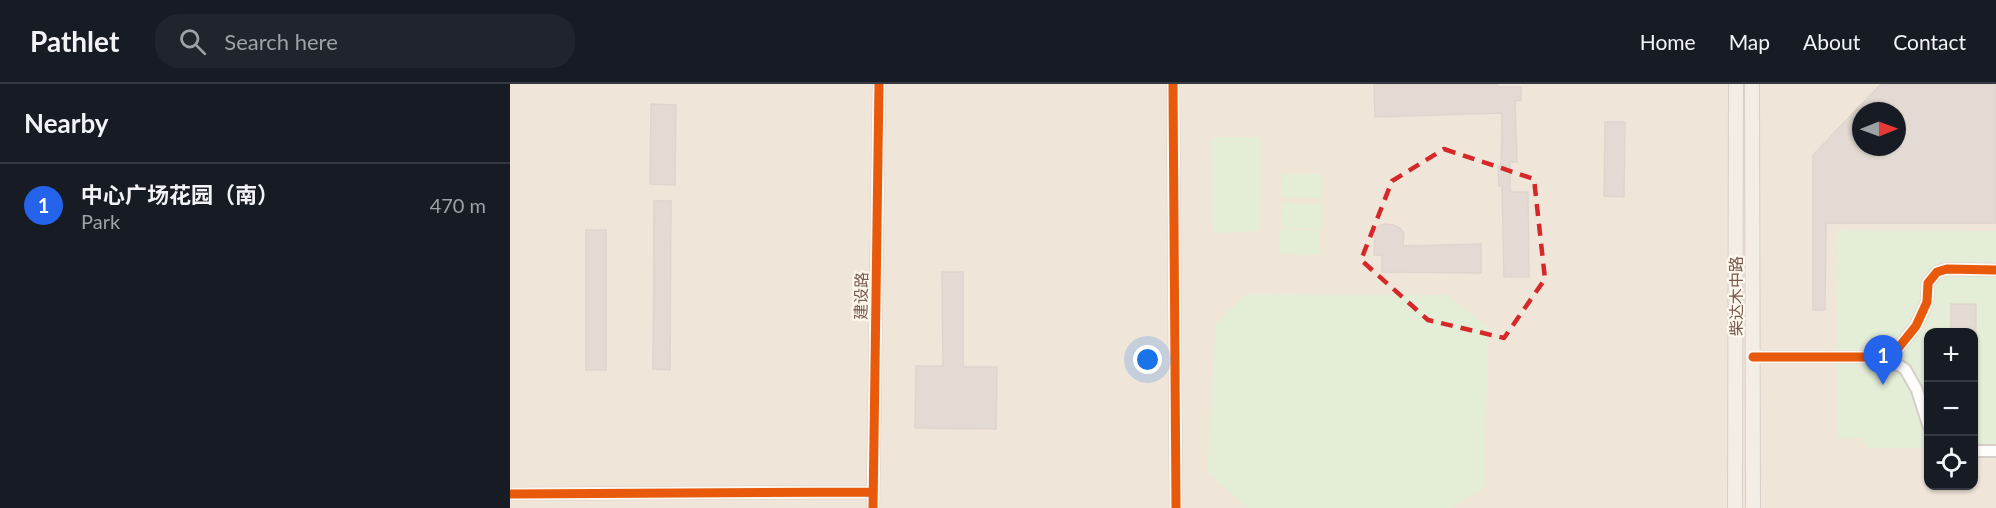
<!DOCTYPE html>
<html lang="en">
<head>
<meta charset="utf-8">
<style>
  body { margin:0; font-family:Lato,"Noto Sans SC",sans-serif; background:#20242c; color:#f1f3f6 }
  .controls { position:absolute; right:18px; bottom:18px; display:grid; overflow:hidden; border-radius:12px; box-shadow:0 2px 4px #0004 }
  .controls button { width:54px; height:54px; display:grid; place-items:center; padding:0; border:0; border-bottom:2px solid #363941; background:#171b24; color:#f1f3f6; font:30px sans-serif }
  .compass { position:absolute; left:1342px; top:18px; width:54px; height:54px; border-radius:50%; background:#171b24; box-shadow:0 2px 4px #0004; rotate:89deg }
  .you { position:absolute; left:638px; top:276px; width:21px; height:21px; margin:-15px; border:4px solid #fff; border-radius:50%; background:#1a73e8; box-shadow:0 0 0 9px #1a73e833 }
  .badge { display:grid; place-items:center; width:39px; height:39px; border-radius:50%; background:#2563eb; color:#fff; font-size:20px; font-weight:700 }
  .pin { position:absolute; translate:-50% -50px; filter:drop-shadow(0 2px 3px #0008) }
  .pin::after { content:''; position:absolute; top:32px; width:21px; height:18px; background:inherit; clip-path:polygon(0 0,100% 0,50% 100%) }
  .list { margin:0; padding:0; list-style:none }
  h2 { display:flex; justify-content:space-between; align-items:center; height:78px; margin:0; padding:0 24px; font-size:26px }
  h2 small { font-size:20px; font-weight:400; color:#9ea1a6 }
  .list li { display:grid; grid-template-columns:39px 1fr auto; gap:18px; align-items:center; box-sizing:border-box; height:84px; padding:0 24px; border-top:2px solid #363941 }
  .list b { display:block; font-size:22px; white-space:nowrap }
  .list p { margin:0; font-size:20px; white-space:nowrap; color:#9ea1a6 }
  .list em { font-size:20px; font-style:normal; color:#9ea1a6 }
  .icon { flex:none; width:33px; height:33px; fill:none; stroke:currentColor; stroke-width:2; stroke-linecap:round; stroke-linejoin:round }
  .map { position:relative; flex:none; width:1486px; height:424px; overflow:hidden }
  header { display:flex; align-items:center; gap:36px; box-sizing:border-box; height:84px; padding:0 30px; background:#171b24; border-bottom:2px solid #363941 }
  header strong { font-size:28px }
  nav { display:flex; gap:33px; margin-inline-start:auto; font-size:21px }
  .search { width:420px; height:54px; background:#20242c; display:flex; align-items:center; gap:15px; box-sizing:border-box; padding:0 21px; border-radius:24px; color:#9ea1a6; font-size:22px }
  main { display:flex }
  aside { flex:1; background:#171b24 }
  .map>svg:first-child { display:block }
  .residential { fill:#f0e5d9; fill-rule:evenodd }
  .green { fill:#e4edd7 }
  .building { fill:#e3dbd3; stroke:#e0d5ce; stroke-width:1.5; fill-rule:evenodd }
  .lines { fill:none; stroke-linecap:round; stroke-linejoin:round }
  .minor-casing { stroke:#d6cec8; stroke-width:14 }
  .major-casing { stroke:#d8cfca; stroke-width:16 }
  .minor { stroke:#fefdfc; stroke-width:10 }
  .major { stroke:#f2ede5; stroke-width:14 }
  .cycleway-casing { stroke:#fef7ed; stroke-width:13 }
  .cycleway { stroke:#e8590c; stroke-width:9 }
  .marked { fill:none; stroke:#d62828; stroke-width:4.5; stroke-dasharray:12 8; stroke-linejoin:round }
  .labels { text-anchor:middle; stroke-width:4.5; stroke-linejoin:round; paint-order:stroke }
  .street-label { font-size:16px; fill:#75594c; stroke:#fef7ed }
</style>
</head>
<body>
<header>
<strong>Pathlet</strong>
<div class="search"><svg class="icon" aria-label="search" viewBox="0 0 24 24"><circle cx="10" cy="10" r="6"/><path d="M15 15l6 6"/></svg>Search here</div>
<nav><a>Home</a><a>Map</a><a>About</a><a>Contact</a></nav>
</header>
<main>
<aside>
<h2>Nearby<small></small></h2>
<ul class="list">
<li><span class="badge">1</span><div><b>中心广场花园（南）</b><p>Park</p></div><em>470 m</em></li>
</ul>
</aside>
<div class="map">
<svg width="1486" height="424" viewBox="0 0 1486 424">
  <rect width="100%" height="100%" fill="#f7f2ec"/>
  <path class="residential" d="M 0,0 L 1486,0 L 1486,424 L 0,424 ZM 1351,27 L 1387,27 L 1387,63 L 1351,63 ZM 1418,249 L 1464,249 L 1464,402 L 1418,402 Z"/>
  <path class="green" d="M 705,53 L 749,53 L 751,60 L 750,139 L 748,147 L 703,149 L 702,58 Z
    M 772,89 L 811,90 L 811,114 L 771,113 Z
    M 772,119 L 811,120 L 811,145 L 771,144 Z
    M 770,145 L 810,146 L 810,171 L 770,170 Z
    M 1328,146 L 1486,147 L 1486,364 L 1464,364 L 1464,249 L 1418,249 L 1418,364 L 1357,364 L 1352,354 L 1327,354 Z
    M 737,210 L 938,211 L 978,244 L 975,403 L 941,424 L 738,424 L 697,388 L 706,239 Z"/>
  <path class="building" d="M 864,0 L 988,0 L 988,3 L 1011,3 L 1011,16 L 1005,17 L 1007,78 L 1000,78 L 1000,108 L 1018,108 L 1019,193 L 994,193 L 992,102 L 989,102 L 988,82 L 991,82 L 992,29 L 865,33 Z
    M 1371,0 L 1486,0 L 1486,139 L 1316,139 L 1315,226 L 1303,226 L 1303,71 ZM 1351,27 L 1387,27 L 1387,63 L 1351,63 Z
    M 141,20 L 166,21 L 165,101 L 140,100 Z
    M 1095,38 L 1115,38 L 1114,113 L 1094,112 Z
    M 144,117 L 161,117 L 160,286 L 143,285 Z
    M 875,140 L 883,141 L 890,144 L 894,150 L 893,162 L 971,160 L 971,189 L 872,188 L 872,171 L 864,171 L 865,148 L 869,142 Z
    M 76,146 L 96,146 L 96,286 L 76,286 Z
    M 432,188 L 453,188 L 453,283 L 487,283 L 486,345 L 405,344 L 406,282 L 433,282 Z
    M 1441,220 L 1466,220 L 1466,249 L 1441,249 Z"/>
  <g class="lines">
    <g class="minor-casing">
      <path id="minor" d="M 663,0 L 666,424
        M 1243,273 L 1375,273 L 1385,268 L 1406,242 L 1417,218 L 1418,199 L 1427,188 L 1437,185 L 1486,186
        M 1375,273 L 1395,285 L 1407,306 L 1418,341
        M 1464,367 L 1486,367
        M 0,410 L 363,408
        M 363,424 L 369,0"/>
    </g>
    <g class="major-casing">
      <path id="major" d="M 1242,0 L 1243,424
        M 1225,424 L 1226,0"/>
    </g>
    <use href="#minor" class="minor"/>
    <use href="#major" class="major"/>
    <g class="cycleway-casing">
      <path id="cycleway" d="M 663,0 L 666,424
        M 1243,273 L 1375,273 L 1385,268 L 1406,242 L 1417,218 L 1418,199 L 1427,188 L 1437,185 L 1486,186
        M 0,410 L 363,408
        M 363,424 L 369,0"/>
    </g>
    <use href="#cycleway" class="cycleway"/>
  </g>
  <path class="marked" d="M 934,65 L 1024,95 L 1035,195 L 994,254 L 918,236 L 851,176 L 882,97 Z"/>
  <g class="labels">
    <g class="street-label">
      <text transform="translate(351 212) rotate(-89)" y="6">建设路</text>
      <text transform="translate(1226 212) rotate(-90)" y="6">柴达木中路</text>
    </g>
  </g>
</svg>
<div class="controls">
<button>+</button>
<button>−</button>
<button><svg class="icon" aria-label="locate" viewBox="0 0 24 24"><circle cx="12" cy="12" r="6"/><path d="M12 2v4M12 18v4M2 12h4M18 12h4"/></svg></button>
</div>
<svg class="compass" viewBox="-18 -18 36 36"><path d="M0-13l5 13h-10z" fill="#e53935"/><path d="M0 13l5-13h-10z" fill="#9ea1a6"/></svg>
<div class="you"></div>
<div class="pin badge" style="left:1373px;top:301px">1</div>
</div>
</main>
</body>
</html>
